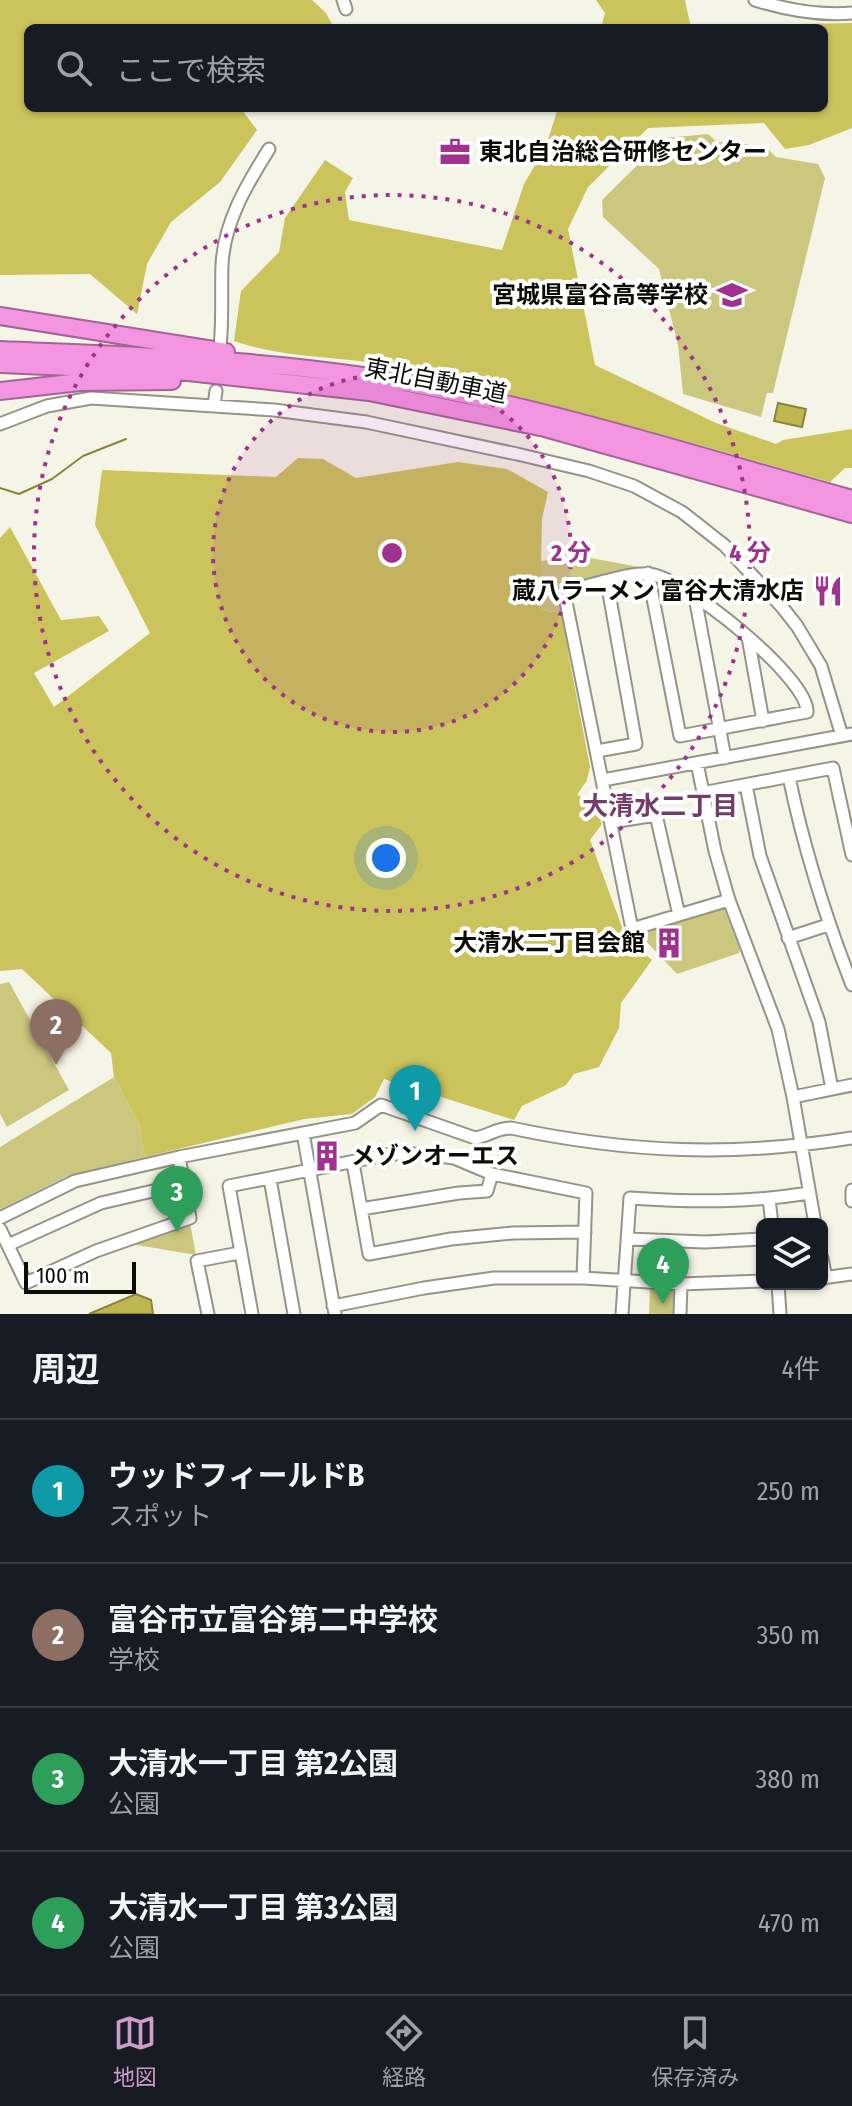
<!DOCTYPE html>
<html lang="ja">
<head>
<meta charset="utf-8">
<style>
  body { margin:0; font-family:"Fira Sans Condensed","Noto Sans JP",sans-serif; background:#20242c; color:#f1f3f6 }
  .controls { position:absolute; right:24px; bottom:24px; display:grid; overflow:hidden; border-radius:12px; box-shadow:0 2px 6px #0004 }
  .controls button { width:72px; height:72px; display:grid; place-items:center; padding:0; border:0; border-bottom:2px solid #363941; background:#171b24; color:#f1f3f6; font:40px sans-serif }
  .scale { position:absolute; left:24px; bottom:20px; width:112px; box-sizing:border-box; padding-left:8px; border:4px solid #0c0c08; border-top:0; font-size:22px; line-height:28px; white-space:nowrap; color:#0c0c08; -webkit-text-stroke:6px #fff; paint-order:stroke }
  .you { position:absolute; left:386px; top:858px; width:28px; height:28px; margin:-20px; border:6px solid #fff; border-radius:50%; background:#1a73e8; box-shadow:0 0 0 12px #1a73e833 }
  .badge { display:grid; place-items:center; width:52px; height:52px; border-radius:50%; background:#cd9cc8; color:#fff; font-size:26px; font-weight:700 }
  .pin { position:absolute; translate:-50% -66px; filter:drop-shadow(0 2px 4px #0008) }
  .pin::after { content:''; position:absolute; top:42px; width:28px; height:24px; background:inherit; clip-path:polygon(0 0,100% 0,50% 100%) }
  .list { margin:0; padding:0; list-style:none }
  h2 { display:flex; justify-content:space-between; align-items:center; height:104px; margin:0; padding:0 32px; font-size:34px }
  h2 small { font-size:26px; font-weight:400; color:#9ea1a6 }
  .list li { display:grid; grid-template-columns:52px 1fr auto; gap:24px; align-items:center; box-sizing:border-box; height:144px; padding:0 32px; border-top:2px solid #363941 }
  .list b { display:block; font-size:30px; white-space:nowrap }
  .list p { margin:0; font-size:26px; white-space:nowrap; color:#9ea1a6 }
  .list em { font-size:26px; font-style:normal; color:#9ea1a6 }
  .icon { flex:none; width:44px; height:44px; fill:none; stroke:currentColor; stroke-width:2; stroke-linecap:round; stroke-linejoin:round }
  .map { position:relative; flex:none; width:852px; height:1314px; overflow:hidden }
  .search { position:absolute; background:#171b24; box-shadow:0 2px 6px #0004; left:24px; right:24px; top:24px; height:88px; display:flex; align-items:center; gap:20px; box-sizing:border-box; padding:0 28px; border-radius:12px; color:#9ea1a6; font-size:30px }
  .sheet { height:680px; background:#171b24 }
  nav { display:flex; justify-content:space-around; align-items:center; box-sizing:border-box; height:112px; border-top:2px solid #363941; background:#171b24; font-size:22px; color:#9ea1a6 }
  nav a { display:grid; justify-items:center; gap:4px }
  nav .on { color:#cd9cc8 }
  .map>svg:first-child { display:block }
  .green { fill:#cbc77f }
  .forest { fill:#cbc45c }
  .water { fill:#beb74f; stroke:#89843a; stroke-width:2 }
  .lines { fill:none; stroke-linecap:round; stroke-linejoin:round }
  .stream { stroke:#89843a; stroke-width:2 }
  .minor-casing { stroke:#949487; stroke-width:15 }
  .highway-casing { stroke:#a26595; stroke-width:20 }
  .minor { stroke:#fff; stroke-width:11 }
  .highway { stroke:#f395e1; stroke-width:16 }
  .ring { fill:none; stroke:#a0318f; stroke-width:4; stroke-dasharray:4 8 }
  .labels { text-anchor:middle; stroke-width:8; stroke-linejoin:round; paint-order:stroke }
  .poi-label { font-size:24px; font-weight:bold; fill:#0c0c08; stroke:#fff; text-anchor:end }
  .street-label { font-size:24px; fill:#0c0c08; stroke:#fff }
  .neighbourhood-label { font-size:26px; font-weight:bold; fill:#743c69; stroke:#fff }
  .centre { fill:#a0318f; stroke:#fff; stroke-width:4 }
  .ring-label { font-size:24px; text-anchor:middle; font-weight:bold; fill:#a0318f; stroke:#fff; stroke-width:8; stroke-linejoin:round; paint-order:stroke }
</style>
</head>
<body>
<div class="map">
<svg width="852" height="1314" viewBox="0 0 852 1314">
  <rect width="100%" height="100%" fill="#f5f5e7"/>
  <path class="green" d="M 708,134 L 717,142 L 736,142 L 768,149 L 776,157 L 818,164 L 825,178 L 773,393 L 767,393 L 761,417 L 683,394 L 678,345 L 659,269 L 603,217 L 602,200 L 665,138 Z
    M 580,556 L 639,567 L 640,572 L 561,588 L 563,613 L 540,610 L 540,561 Z
    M 720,908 L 725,911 L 740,950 L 739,953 L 677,974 L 638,933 Z
    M 9,982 L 69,1090 L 7,1127 L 0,1114 L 0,984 Z
    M 114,1077 L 139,1124 L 145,1157 L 65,1177 L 0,1210 L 0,1147 Z
    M 190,1223 L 196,1255 L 137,1245 L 135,1241 Z
    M 650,1287 L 673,1289 L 676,1293 L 676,1314 L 649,1314 Z"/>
  <path class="forest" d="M 0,0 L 312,0 L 326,13 L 334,28 L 28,28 L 28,108 L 244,108 L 242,110 L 257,130 L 220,182 L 171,222 L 147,264 L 137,314 L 90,274 L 0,275 Z
    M 596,0 L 685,0 L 691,28 L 601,28 L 605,13 Z
    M 852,23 L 852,128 L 809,145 L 785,149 L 764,123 L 648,128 L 588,187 L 568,229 L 595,365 L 716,423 L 776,444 L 783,440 L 852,429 L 852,468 L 845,468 L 830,482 C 686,441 542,400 395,367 C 341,355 287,360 234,341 L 241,291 L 279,252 L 285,218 L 325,160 L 353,178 L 345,192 L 349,220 L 502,250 L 524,184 L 546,146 L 558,108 L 824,108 L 824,28 L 797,28 L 799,24 Z
    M 298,458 L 323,459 L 356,478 L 458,462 L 507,469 L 548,492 L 542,519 L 540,610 L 563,613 L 569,657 L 590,767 L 587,780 L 577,795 L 591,800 L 602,824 L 590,840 L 626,938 L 652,960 L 621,1003 L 619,1028 L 599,1067 L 574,1074 L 566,1085 L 522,1106 L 514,1120 L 384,1079 L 375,1097 L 352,1114 L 304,1119 L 145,1157 L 139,1124 L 114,1077 L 111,1053 L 22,969 L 0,971 L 0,538 L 10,527 L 61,620 L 99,616 L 109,631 L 34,673 L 54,707 L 150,633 L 95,525 L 102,470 L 276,477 Z"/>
  <path class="water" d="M 778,403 L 806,409 L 802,427 L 774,421 Z
    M 136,1294 L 151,1300 L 153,1314 L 89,1314 Z"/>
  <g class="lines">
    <path class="stream" d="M 0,488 L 19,494 L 52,479 L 83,456 L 126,439"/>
    <g class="minor-casing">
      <path id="minor" d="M 343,0 L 346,9
        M 755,0 C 787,10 818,16 852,13
        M 220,347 C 223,319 221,292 222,265 C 224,222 247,184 269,149
        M 214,405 L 216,391
        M 0,424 L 47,406 L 91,398 L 274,410 L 366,422 L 517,454 L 589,471 L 634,486 L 682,512 L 724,545 L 782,607 L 797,626 L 821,666 L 842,736
        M 648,573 L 680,736 L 807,712 C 809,678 682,576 649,574 C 630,572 584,587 564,592 L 632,929 L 729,900
        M 695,597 L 725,758
        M 748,637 L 763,721
        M 597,751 L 636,744 L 607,582
        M 697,763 L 715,851 L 729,900 L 778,1029 L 793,1097 L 815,1224
        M 789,777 C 804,849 825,916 852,985
        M 603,780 L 852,734
        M 746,785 L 760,856 L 819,1022 L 832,1089
        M 702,793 L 833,768 L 852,855
        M 612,822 L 656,815 L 679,915
        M 788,938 L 828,925
        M 793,1097 L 852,1085
        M 303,1133 L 335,1314
        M 353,1163 L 369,1254 L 451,1239 L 513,1233 L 585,1232
        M 270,1179 L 294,1314
        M 852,1190 L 852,1201
        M 769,1199 L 772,1224
        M 361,1209 L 459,1193 L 487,1191 L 492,1174
        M 0,1218 L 75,1181 L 179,1157 L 355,1123 L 381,1105 L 475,1138 C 488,1136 497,1128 511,1128 C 629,1153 733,1157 852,1138
        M 0,1229 L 26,1283 L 96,1251 L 190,1218 L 179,1157
        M 628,1239 L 705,1242 L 762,1239
        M 8,1245 L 101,1203 L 183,1184
        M 822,1258 L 826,1278
        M 822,1278 L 852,1274
        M 778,1284 L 780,1314
        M 333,1306 L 424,1288 L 494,1278 L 583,1278 L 681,1284 L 762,1281
        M 208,1314 L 197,1261 L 239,1253
        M 252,1314 L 229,1186 L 390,1154 L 425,1154 L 454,1158 L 492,1174 L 586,1193 L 583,1278
        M 622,1314 L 630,1198 C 692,1202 748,1203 809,1193
        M 680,1314 L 681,1284"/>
    </g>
    <g class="highway-casing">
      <path id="highway" d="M 0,316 L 226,352
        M 0,350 C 139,356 280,359 417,385 C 564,413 708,459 852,499
        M 0,364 L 188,372 L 369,392 L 545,428 L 852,514
        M 0,391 L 80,382 L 172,381"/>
    </g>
    <use href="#minor" class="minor"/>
    <use href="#highway" class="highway"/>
  </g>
  <circle cx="392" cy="553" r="179" fill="#a0318f" fill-opacity=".12"/>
  <g class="ring">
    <circle cx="392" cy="553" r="179"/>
    <circle cx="392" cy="553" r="358"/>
  </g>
  <defs>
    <g id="office-bare" transform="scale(2.4)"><path d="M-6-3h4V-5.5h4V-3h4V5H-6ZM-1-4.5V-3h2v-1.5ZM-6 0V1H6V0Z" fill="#a0318f" stroke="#fff" stroke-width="2.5" paint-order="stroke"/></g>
    <g id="school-bare" transform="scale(2.4)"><path d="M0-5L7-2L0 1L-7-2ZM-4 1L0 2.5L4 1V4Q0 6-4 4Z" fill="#a0318f" stroke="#fff" stroke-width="2.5" paint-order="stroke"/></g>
    <g id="restaurant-bare" transform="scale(2.4)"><path d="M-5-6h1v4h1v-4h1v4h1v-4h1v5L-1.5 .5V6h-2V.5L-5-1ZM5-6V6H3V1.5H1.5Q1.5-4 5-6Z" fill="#a0318f" stroke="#fff" stroke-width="2.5" paint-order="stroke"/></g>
    <g id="building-bare" transform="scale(2.4)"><path d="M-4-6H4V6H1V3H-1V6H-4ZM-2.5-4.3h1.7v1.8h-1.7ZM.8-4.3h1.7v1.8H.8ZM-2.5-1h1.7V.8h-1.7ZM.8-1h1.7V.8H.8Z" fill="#a0318f" stroke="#fff" stroke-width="2.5" paint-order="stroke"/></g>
  </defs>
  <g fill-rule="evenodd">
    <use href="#office-bare" x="455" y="152"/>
    <use href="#school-bare" x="732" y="295"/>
    <use href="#restaurant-bare" x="828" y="591"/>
    <use href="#building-bare" x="669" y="943"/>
    <use href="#building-bare" x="327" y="1156"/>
  </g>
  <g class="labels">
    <g class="poi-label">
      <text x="479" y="160" text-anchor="start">東北自治総合研修センター</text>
      <text x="708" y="303">宮城県富谷高等学校</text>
      <text x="804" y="599">蔵八ラーメン 富谷大清水店</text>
      <text x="645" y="951">大清水二丁目会館</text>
      <text x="351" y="1164" text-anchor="start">メゾンオーエス</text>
    </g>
    <g class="street-label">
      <text transform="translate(436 381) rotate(11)" y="8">東北自動車道</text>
    </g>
    <g class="neighbourhood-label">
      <text x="660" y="815">大清水二丁目</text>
    </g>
  </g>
  <circle cx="392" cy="553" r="12" class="centre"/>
  <g class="ring-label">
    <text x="571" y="561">2 分</text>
    <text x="750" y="561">4 分</text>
  </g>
</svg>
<div class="controls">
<button><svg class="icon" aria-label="layers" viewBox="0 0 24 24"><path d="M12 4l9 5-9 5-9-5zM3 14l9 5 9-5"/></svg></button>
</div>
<div class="scale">100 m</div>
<div class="you"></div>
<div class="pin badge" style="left:415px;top:1131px;background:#0f9aa8">1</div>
<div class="pin badge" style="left:56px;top:1065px;background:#8d6e63">2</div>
<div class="pin badge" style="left:177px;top:1232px;background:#2e9e5b">3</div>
<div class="pin badge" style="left:663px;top:1304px;background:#2e9e5b">4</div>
<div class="search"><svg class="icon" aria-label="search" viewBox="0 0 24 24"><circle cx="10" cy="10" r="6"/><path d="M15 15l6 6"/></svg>ここで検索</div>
</div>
<section class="sheet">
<h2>周辺<small>4件</small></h2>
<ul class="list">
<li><span class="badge" style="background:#0f9aa8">1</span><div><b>ウッドフィールドB</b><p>スポット</p></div><em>250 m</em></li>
<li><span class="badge" style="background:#8d6e63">2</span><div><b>富谷市立富谷第二中学校</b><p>学校</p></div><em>350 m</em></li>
<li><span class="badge" style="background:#2e9e5b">3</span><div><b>大清水一丁目 第2公園</b><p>公園</p></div><em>380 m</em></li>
<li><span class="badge" style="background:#2e9e5b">4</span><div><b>大清水一丁目 第3公園</b><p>公園</p></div><em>470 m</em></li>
</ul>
</section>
<nav>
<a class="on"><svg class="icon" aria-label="map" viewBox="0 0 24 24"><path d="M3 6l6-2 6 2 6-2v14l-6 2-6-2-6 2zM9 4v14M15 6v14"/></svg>地図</a>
<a><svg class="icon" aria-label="directions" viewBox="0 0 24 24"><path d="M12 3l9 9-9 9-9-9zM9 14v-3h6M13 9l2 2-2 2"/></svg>経路</a>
<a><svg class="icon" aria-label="saved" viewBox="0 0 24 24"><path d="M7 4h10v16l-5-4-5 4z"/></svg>保存済み</a>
</nav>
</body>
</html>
